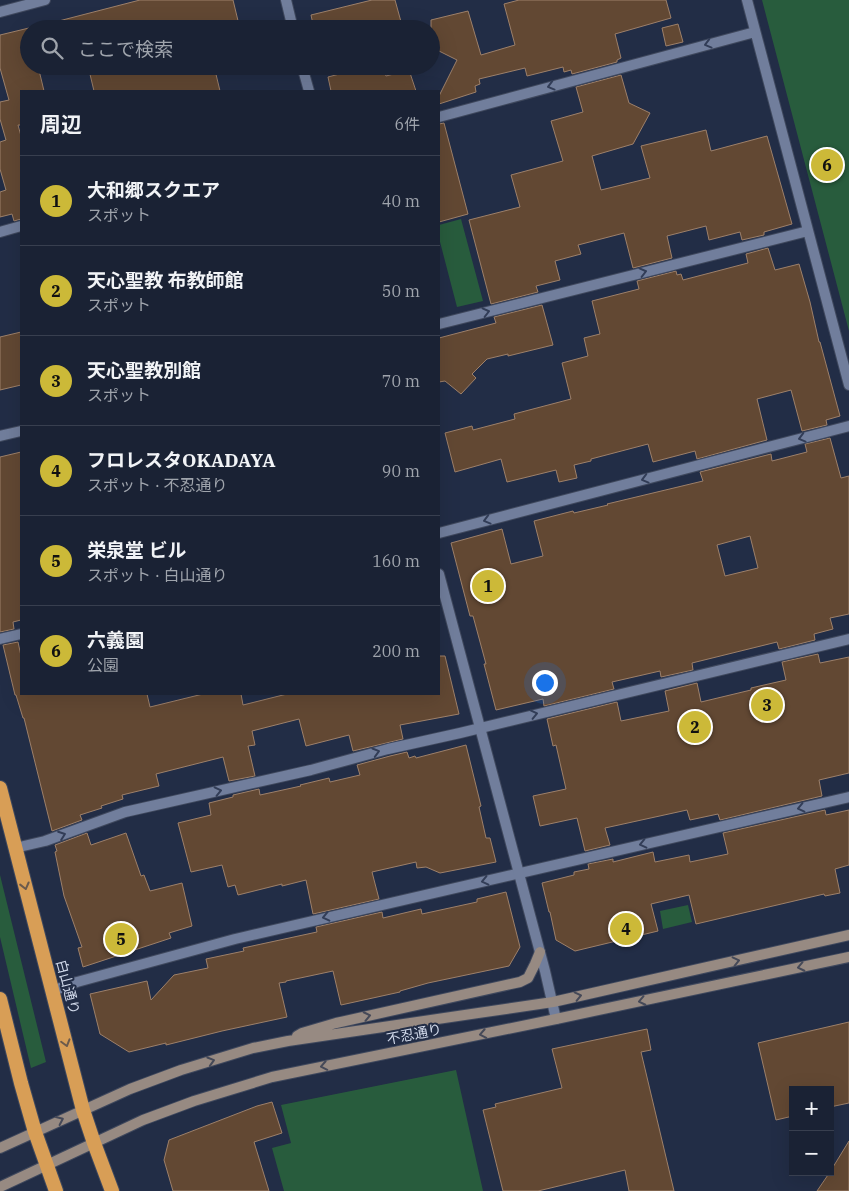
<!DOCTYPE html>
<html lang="ja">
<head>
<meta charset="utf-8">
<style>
  body { margin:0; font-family:"IBM Plex Serif","Noto Sans JP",serif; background:#272f40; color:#f1f3f6 }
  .controls { position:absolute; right:15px; bottom:15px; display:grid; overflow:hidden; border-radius:0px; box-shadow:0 5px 20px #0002 }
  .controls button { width:45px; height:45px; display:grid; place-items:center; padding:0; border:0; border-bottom:1px solid #383f4f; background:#1a2234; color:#f1f3f6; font:25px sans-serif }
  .you { position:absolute; left:544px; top:682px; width:18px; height:18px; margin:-12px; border:4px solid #fff; border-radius:50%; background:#1a73e8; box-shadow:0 0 0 8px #1a73e833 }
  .badge { display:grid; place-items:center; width:32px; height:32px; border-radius:50%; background:#ccb938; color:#111; font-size:16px; font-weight:700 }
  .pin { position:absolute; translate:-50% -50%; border:2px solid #fff; box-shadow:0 1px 5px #0006 }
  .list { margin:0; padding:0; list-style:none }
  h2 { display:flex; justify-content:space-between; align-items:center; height:65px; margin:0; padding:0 20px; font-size:21px }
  h2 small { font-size:16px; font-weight:400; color:#9fa4ac }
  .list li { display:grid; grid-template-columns:32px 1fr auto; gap:15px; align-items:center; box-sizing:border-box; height:90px; padding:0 20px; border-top:1px solid #383f4f }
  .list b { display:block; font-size:19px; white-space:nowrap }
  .list p { margin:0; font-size:16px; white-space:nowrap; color:#9fa4ac }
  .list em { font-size:16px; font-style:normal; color:#9fa4ac }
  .icon { flex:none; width:28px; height:28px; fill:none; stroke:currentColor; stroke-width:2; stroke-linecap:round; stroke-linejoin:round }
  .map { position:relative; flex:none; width:849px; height:1191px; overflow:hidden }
  .search { position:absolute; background:#1a2234; box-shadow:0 5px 20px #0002; left:20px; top:20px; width:420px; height:55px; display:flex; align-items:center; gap:12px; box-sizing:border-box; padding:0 18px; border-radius:28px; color:#9fa4ac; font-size:19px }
  .panel { position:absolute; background:#1a2234; box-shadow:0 5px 20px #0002; left:20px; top:90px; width:420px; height:605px; border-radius:0px }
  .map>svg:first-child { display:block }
  .green { fill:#285c3d }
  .building { fill:#624833; stroke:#9d806a; fill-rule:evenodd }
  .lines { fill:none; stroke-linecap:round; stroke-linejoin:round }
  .minor-casing { stroke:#3f485d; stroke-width:12 }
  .tertiary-casing { stroke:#3f485d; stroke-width:12 }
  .secondary-casing { stroke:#3f485d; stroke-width:12 }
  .trunk-casing { stroke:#3f485d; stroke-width:16 }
  .minor { stroke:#717e9c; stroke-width:10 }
  .tertiary { stroke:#717e9c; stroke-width:10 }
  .secondary { stroke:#978a82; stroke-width:10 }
  .trunk { stroke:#d89e56; stroke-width:14 }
  .oneway { stroke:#323d57 }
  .oneway2 { stroke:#6b5a4c }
  .oneway3 { stroke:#454958 }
  .labels { text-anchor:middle; stroke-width:4; stroke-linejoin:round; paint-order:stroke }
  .street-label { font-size:14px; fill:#d2daeb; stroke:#222d46 }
</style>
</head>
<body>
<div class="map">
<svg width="849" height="1191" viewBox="0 0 849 1191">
  <rect width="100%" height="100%" fill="#222d46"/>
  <path class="green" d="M 762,0 L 849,0 L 849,331 Z
    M 461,219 L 483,301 L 457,307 L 439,238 L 439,225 Z
    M 0,875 L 46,1062 L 31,1068 L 0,937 Z
    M 688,905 L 692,922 L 663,929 L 660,911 Z
    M 456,1070 L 483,1191 L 284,1191 L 272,1148 L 291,1143 L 281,1105 Z"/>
  <path class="building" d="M 140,0 L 233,0 L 240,29 L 52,29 L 51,23 Z
    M 372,0 L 395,0 L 403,29 L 314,29 L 311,15 Z
    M 519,0 L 666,0 L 671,18 L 615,34 L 621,58 L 617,60 L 617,62 L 572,74 L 571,70 L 564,72 L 563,67 L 527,76 L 525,68 L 479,79 L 480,84 L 475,86 L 476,92 L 439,104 L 439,96 L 457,60 L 431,47 L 431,20 L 468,11 L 481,55 L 515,45 L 504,4 Z
    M 678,24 L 683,42 L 666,46 L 662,28 Z
    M 29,28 L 29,66 L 38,66 L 44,91 L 21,91 L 21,125 L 18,125 L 21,136 L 21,219 L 14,221 L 12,214 L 0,217 L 0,192 L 6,190 L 0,169 L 0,142 L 6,140 L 0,119 L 0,102 L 9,100 L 0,68 L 0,35 Z
    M 88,66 L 214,66 L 220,91 L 94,91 Z
    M 370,66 L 381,66 L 386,76 L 409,70 L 416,91 L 331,91 L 328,77 Z
    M 621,75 L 629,103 L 650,113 L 633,144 L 592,156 L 601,190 L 650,178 L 641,146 L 706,130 L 711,151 L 767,136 L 792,224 L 764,232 L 764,235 L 742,240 L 740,232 L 709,240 L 706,226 L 667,236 L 672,258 L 633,268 L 624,233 L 578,245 L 581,254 L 555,261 L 560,280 L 536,286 L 538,292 L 491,304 L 469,220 L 520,207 L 511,175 L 563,161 L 551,121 L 583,112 L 576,87 Z
    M 444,123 L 468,214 L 439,222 L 439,124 Z
    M 768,248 L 775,270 L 799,264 L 810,302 L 819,342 L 820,342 L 840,416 L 826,420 L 827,425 L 802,431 L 791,390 L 757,399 L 767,440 L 697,459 L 695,451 L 653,462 L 648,444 L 591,459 L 591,461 L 574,465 L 577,478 L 559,482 L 556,470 L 507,482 L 501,459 L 455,472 L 445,433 L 472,426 L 473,430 L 515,419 L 514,414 L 571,399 L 562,363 L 588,356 L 584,338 L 600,334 L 592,301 L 639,289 L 637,281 L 676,271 L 677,275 L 681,274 L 683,280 L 748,263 L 746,254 Z
    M 542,305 L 553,345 L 508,356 L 508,354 L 487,359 L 472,374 L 476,378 L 461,394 L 445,381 L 439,382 L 439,338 L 496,323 L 494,317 Z
    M 21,332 L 21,385 L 0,390 L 0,337 Z
    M 830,438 L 841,478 L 849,476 L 849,614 L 830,618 L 833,629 L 814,634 L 815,640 L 779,649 L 777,642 L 692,663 L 693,670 L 661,677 L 660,671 L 612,682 L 614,689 L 544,706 L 543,699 L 496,710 L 484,664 L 486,664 L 473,616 L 470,616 L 451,543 L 502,529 L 511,564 L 543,556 L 534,521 L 573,511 L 574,513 L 608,505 L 607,504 L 703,481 L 700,472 L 771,454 L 772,461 L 807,452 L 805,444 ZM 750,536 L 758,568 L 725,576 L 717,545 Z
    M 21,452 L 21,620 L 13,622 L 14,629 L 0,632 L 0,457 Z
    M 18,642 L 21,656 L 21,694 L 147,694 L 150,707 L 203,694 L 241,694 L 243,705 L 287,694 L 439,694 L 439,656 L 445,656 L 459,714 L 400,725 L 403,739 L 353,751 L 349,735 L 306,746 L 299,719 L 252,731 L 255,745 L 248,746 L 255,776 L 229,781 L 223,757 L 156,774 L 159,786 L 122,795 L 123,799 L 101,806 L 102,808 L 80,815 L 82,820 L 52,831 L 24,718 L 23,718 L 16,695 L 15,695 L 3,645 Z
    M 818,654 L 820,663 L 849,657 L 849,773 L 819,780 L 822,796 L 720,820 L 718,814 L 690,820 L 687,810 L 605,828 L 610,845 L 585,851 L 577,818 L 540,826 L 533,796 L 566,789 L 556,745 L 553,746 L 547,719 L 617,702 L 621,721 L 669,711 L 665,691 L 697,683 L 701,702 L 751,690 L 751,688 L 786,680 L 782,662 Z
    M 466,745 L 481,806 L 479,807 L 486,838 L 490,838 L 496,862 L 440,873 L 426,867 L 417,868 L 416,862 L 372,872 L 379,899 L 313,914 L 306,880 L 282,886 L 282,884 L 238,895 L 235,885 L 228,887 L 222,865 L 191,872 L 178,823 L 211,815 L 209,803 L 233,797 L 233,795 L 259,789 L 260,795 L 301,786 L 300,785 L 329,778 L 330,782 L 360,775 L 357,765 L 390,756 L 407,752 L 409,758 L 415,756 L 416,758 Z
    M 825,810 L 826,815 L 849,810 L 849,865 L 835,869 L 840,893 L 825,896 L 824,894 L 696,924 L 689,895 L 651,904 L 658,931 L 575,951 L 556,940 L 550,912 L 549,912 L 542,883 L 574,875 L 574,872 L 589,869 L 588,864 L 613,859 L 613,862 L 653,852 L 655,862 L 689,855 L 690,862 L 728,854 L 723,833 Z
    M 87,833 L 91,845 L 126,833 L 141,876 L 144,875 L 150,891 L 182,883 L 192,926 L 169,933 L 171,938 L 83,967 L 78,948 L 82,947 L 64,896 L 55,852 L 57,851 L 55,845 Z
    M 506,892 L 520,947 L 509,966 L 428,983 L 400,991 L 400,992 L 341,1005 L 333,971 L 286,981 L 286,982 L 279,983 L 287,1017 L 222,1031 L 166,1045 L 166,1043 L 129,1052 L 100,1034 L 90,994 L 147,981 L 151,1000 L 174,975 L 208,968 L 206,959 L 244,951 L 243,948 L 317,932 L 316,927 L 382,912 L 383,918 L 421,909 L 422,914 L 477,902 L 477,899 Z
    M 849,1022 L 849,1103 L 830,1107 L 830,1090 L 793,1090 L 793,1116 L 776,1120 L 758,1043 Z
    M 647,1029 L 651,1050 L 641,1052 L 674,1191 L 629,1191 L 625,1170 L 538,1191 L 503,1191 L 483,1110 L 496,1107 L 495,1104 L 562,1088 L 552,1049 Z
    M 272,1102 L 282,1133 L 254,1142 L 269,1191 L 173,1191 L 164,1160 L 169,1140 L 257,1106 Z
    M 849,1141 L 849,1191 L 817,1191 L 830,1172 Z"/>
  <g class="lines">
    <g class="minor-casing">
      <path id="minor" d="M 747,0 L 849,385
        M 439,117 L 755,32
        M 0,232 L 21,226
        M 439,324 L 808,231
        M 0,436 L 21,431
        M 439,533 L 849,426
        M 0,639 L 21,634
        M 15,848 L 45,841 L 125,812 L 311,770 L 388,749 L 460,733 L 849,639
        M 52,991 L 77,982 L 235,939 L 849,797"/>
    </g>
    <g class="tertiary-casing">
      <path id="tertiary" d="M 286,0 L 293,29
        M 0,12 L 45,0
        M 302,66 L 309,91
        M 439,574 L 545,971 L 556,1019"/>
    </g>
    <g class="secondary-casing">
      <path id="secondary" d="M 297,1036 L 302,1033 L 336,1023 L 520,982 L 528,978 L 535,964 L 540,952
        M 0,1148 L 130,1089 L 181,1070 L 253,1048 L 288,1041 L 553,1002 L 849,935
        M 0,1187 L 143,1120 L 194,1101 L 272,1077 L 556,1019 L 849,957"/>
    </g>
    <g class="trunk-casing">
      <path id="trunk" d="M 0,788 L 83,1110 L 94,1143 L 112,1191
        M 0,999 L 21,1083 L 35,1132 L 56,1191"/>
    </g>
    <use href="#minor" class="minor"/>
    <use href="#tertiary" class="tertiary"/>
    <use href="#secondary" class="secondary"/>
    <use href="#trunk" class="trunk"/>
  </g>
  <defs><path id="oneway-chevron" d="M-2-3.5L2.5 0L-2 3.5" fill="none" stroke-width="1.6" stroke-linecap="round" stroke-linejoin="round" transform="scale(1.25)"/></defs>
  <g class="oneway">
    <use href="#oneway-chevron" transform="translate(708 44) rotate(165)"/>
    <use href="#oneway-chevron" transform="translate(551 86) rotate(165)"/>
    <use href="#oneway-chevron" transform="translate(643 272) rotate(-14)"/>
    <use href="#oneway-chevron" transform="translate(486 312) rotate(-14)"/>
    <use href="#oneway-chevron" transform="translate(802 438) rotate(165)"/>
    <use href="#oneway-chevron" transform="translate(645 479) rotate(165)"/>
    <use href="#oneway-chevron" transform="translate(487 520) rotate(165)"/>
    <use href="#oneway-chevron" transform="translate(534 714) rotate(-13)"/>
    <use href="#oneway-chevron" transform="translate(376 752) rotate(-16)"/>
    <use href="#oneway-chevron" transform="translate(218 791) rotate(-13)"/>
    <use href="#oneway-chevron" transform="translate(801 808) rotate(167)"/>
    <use href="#oneway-chevron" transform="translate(62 835) rotate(-20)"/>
    <use href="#oneway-chevron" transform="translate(643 844) rotate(167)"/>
    <use href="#oneway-chevron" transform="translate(485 881) rotate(167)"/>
    <use href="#oneway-chevron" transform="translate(326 917) rotate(167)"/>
  </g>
  <g class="oneway2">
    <use href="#oneway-chevron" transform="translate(25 886) rotate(76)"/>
    <use href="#oneway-chevron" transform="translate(66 1043) rotate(74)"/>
  </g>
  <g class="oneway3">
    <use href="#oneway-chevron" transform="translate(736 961) rotate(-13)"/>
    <use href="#oneway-chevron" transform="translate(801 967) rotate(168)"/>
    <use href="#oneway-chevron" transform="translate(578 996) rotate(-13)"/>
    <use href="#oneway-chevron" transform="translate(642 1001) rotate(168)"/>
    <use href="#oneway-chevron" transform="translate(367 1016) rotate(-12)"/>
    <use href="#oneway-chevron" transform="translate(483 1034) rotate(169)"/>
    <use href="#oneway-chevron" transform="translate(211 1061) rotate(-17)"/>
    <use href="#oneway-chevron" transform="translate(324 1066) rotate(169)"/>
    <use href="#oneway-chevron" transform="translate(60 1120) rotate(-25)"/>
  </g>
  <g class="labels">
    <g class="street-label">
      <text transform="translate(68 987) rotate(75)" y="5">白山通り</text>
      <text transform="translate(414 1034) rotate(-11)" y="5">不忍通り</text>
    </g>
  </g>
</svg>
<div class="controls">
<button>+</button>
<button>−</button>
</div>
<div class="you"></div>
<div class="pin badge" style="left:488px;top:586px">1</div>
<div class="pin badge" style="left:695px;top:727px">2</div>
<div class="pin badge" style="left:767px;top:705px">3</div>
<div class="pin badge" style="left:626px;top:929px">4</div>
<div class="pin badge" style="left:121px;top:939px">5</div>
<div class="pin badge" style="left:827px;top:165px">6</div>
<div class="search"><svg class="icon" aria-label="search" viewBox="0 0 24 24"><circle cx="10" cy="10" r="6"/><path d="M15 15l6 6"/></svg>ここで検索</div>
<section class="panel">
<h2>周辺<small>6件</small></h2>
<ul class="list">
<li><span class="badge">1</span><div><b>大和郷スクエア</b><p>スポット</p></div><em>40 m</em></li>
<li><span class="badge">2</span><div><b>天心聖教 布教師館</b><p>スポット</p></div><em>50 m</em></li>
<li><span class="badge">3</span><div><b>天心聖教別館</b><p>スポット</p></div><em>70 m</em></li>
<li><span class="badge">4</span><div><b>フロレスタOKADAYA</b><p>スポット · 不忍通り</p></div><em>90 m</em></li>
<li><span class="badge">5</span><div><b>栄泉堂 ビル</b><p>スポット · 白山通り</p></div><em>160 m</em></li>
<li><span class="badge">6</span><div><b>六義園</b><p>公園</p></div><em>200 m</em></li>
</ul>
</section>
</div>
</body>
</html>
